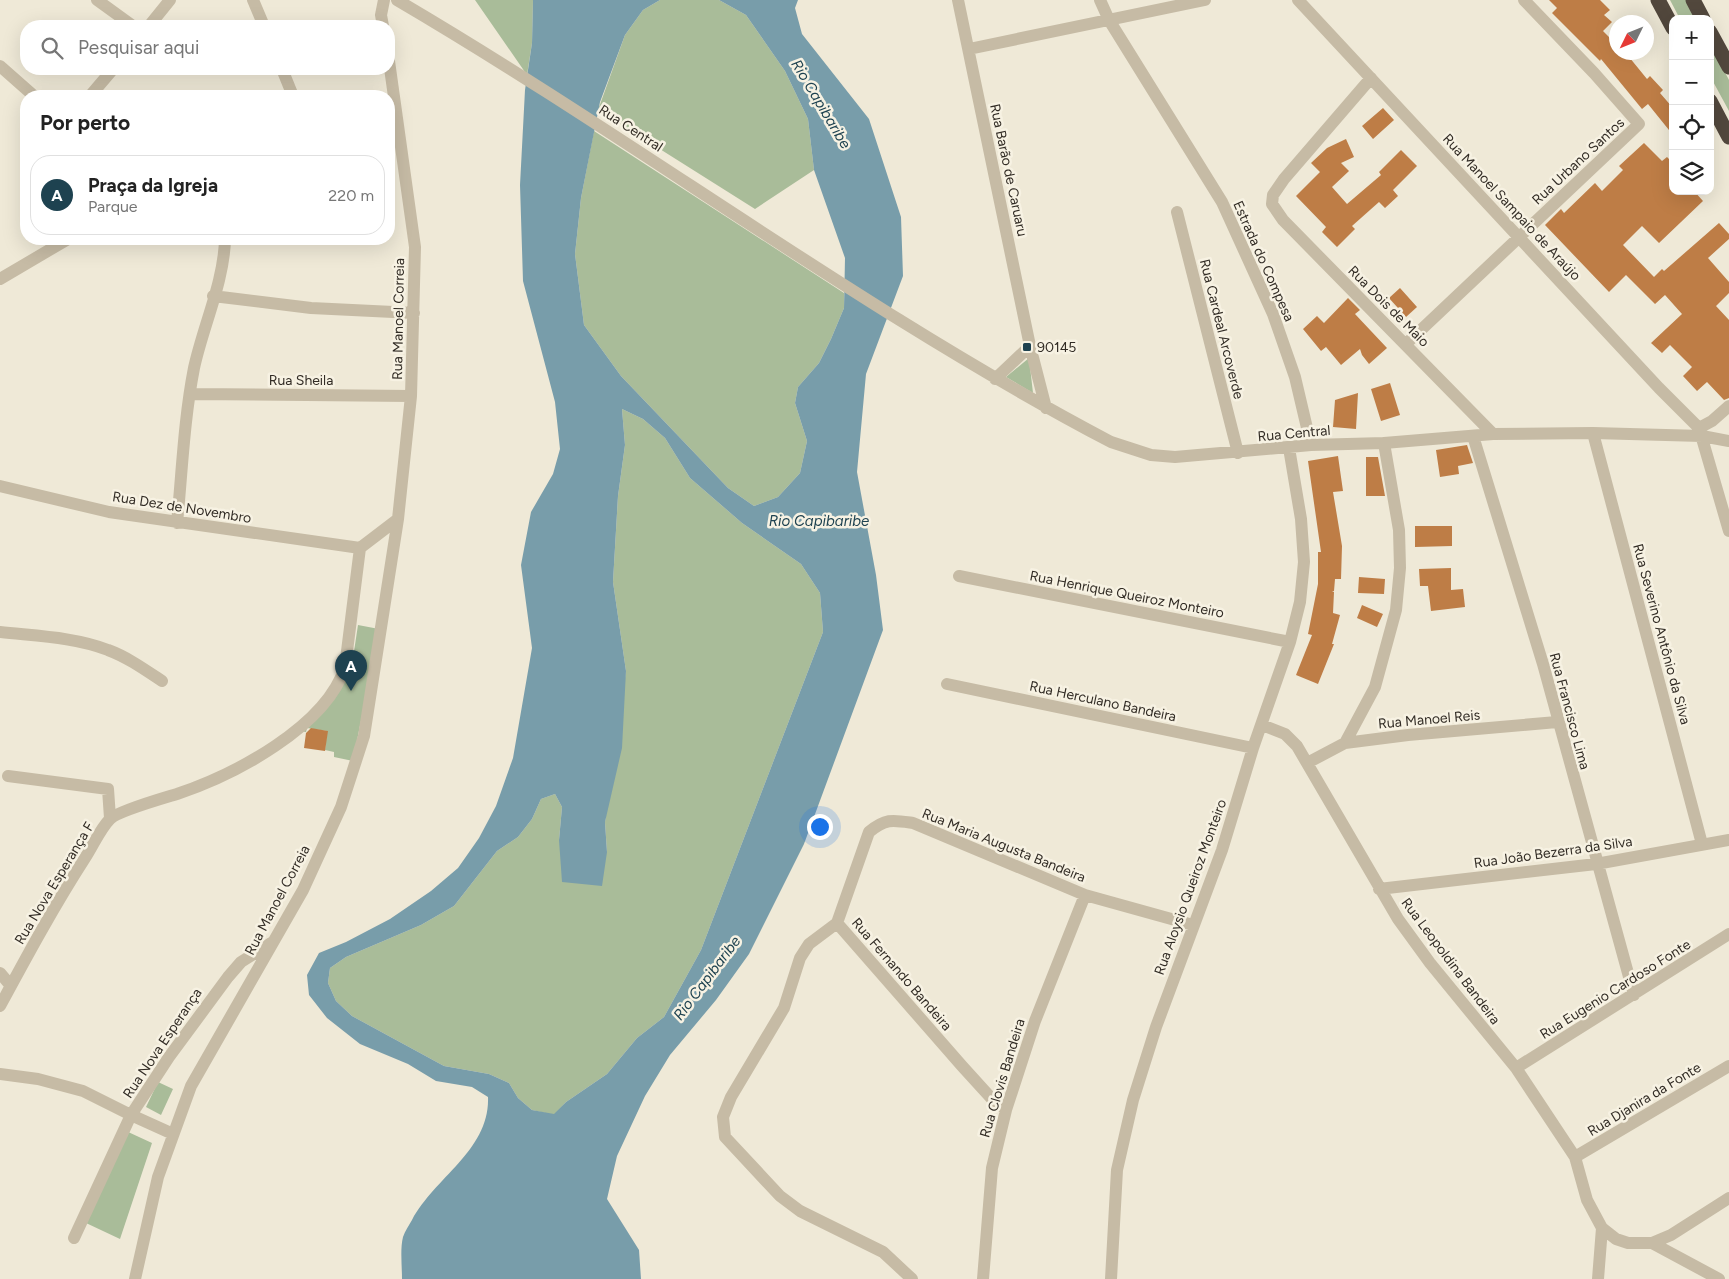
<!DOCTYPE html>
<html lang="pt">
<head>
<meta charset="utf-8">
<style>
  body { margin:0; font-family:Figtree,sans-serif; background:#f6f6f6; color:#222 }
  .controls { position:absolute; right:15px; top:15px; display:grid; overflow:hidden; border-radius:10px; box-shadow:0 5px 20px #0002 }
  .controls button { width:45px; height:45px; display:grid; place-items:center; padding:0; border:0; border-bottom:1px solid #e0e0e0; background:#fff; color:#222; font:25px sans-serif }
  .compass { position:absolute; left:1609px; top:15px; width:45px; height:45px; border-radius:50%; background:#fff; box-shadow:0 5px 20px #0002; rotate:227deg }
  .you { position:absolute; left:819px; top:826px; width:18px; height:18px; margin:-12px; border:4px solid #fff; border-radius:50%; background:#1a73e8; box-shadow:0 0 0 8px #1a73e833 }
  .badge { display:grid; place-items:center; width:32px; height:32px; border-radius:50%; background:#1e4250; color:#fff; font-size:16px; font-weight:700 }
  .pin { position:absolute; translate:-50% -41px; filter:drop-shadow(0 1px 2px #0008) }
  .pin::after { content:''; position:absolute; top:26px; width:18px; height:15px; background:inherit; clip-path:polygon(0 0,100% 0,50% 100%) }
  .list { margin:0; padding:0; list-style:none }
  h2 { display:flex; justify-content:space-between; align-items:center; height:65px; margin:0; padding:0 20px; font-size:21px }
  h2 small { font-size:16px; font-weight:400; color:#767676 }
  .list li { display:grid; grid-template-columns:32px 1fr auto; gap:15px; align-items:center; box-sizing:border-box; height:80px; margin:0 10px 10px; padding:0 10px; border:1px solid #e0e0e0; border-radius:20px }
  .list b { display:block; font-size:19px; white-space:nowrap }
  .list p { margin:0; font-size:16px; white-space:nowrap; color:#767676 }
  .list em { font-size:16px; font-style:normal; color:#767676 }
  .icon { flex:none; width:28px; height:28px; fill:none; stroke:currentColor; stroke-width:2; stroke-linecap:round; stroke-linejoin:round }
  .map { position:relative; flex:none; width:1729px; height:1279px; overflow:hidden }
  .search { position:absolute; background:#fff; box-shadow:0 5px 20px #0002; left:20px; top:20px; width:375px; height:55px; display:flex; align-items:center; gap:12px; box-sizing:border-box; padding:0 18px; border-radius:20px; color:#767676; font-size:19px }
  .panel { position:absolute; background:#fff; box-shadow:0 5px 20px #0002; left:20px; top:90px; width:375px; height:155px; border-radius:20px }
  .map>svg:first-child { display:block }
  .green { fill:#a9bc99 }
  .water { fill:#789daa; fill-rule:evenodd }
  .building { fill:#be7d46 }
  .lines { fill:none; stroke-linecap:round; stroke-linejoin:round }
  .street { stroke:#c6bba5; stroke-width:12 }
  .highway { stroke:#52483d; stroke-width:15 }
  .poi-dot { fill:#1e4250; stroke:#f7f2e3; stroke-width:2 }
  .labels { text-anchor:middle; stroke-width:5; stroke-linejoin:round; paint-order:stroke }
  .street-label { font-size:14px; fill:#322c25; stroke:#f7f2e3 }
  .poi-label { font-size:14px; fill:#322c25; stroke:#f7f2e3; text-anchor:start }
  .water-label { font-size:15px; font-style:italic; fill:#1e4250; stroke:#f7f2e3 }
</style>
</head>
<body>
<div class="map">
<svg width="1729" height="1279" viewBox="0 0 1729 1279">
  <rect width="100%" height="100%" fill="#efe9d7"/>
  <path class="green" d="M 475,0 L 533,0 L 532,43 L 527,75 Z
    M 660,0 L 719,0 L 746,15 L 785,71 L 808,119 L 814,170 L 755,209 L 598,110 L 625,35 L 643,10 Z
    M 1670,0 L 1687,0 L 1697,19 L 1680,19 Z
    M 1710,44 L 1729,80 L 1729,111 L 1710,76 Z
    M 594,131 L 844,293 L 844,308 L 831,339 L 819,363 L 798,387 L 795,403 L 807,441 L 800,473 L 778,497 L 754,506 L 728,488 L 621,376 L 584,325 L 575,254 L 581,198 Z
    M 1029,358 L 1033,393 L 1006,377 Z
    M 622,409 L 643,419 L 665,438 L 690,478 L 742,523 L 801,564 L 820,593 L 823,632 L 701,950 L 664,1017 L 637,1038 L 607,1074 L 566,1102 L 554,1115 L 532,1110 L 518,1098 L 509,1083 L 489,1074 L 444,1066 L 352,1016 L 336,1001 L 328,983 L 330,968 L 346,957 L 421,925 L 454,906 L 497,851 L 518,837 L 532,819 L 541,799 L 555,794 L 562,807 L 559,840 L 607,852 L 605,822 L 626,671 L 613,582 L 618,496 L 625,445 Z
    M 358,625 L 379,629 L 353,761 L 334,757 L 334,752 L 325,750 L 327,731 L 307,728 L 306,732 L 293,730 L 341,683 L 353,658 Z
    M 158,1082 L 173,1089 L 161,1115 L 146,1107 Z
    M 126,1131 L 152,1143 L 120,1239 L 86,1223 Z"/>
  <path class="water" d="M 533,0 L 660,0 L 643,10 L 625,35 L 600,102 L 581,198 L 575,254 L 584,325 L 621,376 L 728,488 L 754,506 L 778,497 L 800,473 L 807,441 L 795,403 L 798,387 L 819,363 L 831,339 L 844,308 L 845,258 L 814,170 L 808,119 L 785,71 L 746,15 L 719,0 L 798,0 L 795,8 L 802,34 L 869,119 L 901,217 L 903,276 L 866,374 L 857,472 L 876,575 L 883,630 L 804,844 L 749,954 L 716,1000 L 670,1055 L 645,1096 L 617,1156 L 607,1199 L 639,1250 L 641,1279 L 402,1279 C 402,1266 400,1249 403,1237 C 405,1231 409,1225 412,1220 C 435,1177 490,1150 488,1097 L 472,1087 L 436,1081 L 408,1064 L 360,1044 L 327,1018 L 309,995 L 307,975 L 319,953 L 346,942 L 390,919 L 431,891 L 458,868 L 479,838 L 496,806 L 513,758 L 532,648 L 521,565 L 531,512 L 553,474 L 560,449 L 555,402 L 523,281 L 520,185 L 525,90 L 532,43 ZM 622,409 L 643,419 L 665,438 L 690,478 L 742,523 L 801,564 L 820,593 L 823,632 L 701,950 L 664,1017 L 637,1038 L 607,1074 L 566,1102 L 554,1114 L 532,1110 L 518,1098 L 509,1083 L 489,1074 L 444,1066 L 352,1016 L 336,1001 L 328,983 L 330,968 L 346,957 L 421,925 L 454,906 L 497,851 L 518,837 L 532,819 L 541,799 L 555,794 L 562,807 L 559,840 L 562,882 L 602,886 L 607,852 L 605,822 L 622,748 L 626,671 L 613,582 L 618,496 L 625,445 Z"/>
  <path class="building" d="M 1549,0 L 1600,0 L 1610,10 L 1604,15 L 1612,22 L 1603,31 L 1616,44 L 1616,52 L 1625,52 L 1647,79 L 1650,76 L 1663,90 L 1660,93 L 1673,108 L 1673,135 L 1648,104 L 1642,109 L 1601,59 L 1600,61 L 1552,13 L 1557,8 Z
    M 1383,108 L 1394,120 L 1373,139 L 1362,126 Z
    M 1346,139 L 1354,157 L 1341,163 L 1349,171 L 1332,187 L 1347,204 L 1381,175 L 1379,172 L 1401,150 L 1417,166 L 1393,190 L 1398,196 L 1385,208 L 1379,202 L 1352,226 L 1355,229 L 1337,247 L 1322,232 L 1326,227 L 1296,196 L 1320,172 L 1311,163 L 1327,148 Z
    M 1644,143 L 1662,161 L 1667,157 L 1673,163 L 1673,191 L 1694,191 L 1703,201 L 1659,243 L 1642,226 L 1623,245 L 1654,277 L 1662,269 L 1664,271 L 1719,223 L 1729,234 L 1729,239 L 1708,258 L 1729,282 L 1729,293 L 1716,306 L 1729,320 L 1729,398 L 1724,400 L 1707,382 L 1697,391 L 1683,376 L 1692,367 L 1670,345 L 1662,353 L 1651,343 L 1682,314 L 1665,295 L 1655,304 L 1626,275 L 1609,292 L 1545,225 L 1561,209 L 1564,213 L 1595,183 L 1602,191 L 1623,170 L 1619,166 Z
    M 1400,288 L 1417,307 L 1406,317 L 1389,298 Z
    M 1348,298 L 1360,310 L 1355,314 L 1387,348 L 1369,364 L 1362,355 L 1360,349 L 1341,365 L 1326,347 L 1321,351 L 1303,329 L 1317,316 L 1324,323 Z
    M 1390,383 L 1400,415 L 1381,421 L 1371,389 Z
    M 1358,393 L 1356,429 L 1333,427 L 1335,400 Z
    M 1467,445 L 1473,463 L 1458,466 L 1459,474 L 1440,477 L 1436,450 Z
    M 1338,456 L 1343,491 L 1333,492 L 1342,546 L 1341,579 L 1335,579 L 1334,591 L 1332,591 L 1334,592 L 1333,613 L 1340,615 L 1332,644 L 1334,644 L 1318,684 L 1296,675 L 1312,635 L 1308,634 L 1318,584 L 1318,552 L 1321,552 L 1308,461 Z
    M 1366,457 L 1378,457 L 1385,496 L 1366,496 Z
    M 1415,526 L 1452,526 L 1452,546 L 1415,547 Z
    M 1451,568 L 1451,590 L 1463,589 L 1465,607 L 1431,611 L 1428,586 L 1420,586 L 1419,569 Z
    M 1359,577 L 1385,579 L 1384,594 L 1358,593 Z
    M 1362,605 L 1383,614 L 1377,627 L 1357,618 Z
    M 311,728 L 328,731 L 325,751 L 304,748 L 306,733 Z"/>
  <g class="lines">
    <path class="street" d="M 97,0 L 133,26
      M 253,0 L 264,26
      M 397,0 C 639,142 863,312 1111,442 L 1151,455 L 1175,457 L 1311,445 L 1384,443 L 1493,434 L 1593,433 L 1702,436 L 1729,441
      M 958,0 L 1030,346 L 1046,408
      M 1100,0 L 1109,20 L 1222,202 L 1273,314 L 1295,377 L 1311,445
      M 1298,0 L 1659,388 L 1699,428 L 1729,531
      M 149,26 L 170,0
      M 383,26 L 381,15 L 384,0
      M 969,49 L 1205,0
      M 0,66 L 34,96
      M 282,69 L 293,96
      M 1371,78 L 1284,179 L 1273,195 L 1272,204 L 1283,220 L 1493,434
      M 90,96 L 113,69
      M 1177,212 L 1238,453
      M 0,279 L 68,239
      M 213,296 L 311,308 L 414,313
      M 1406,344 L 1639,124 L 1594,73 L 1524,0
      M 995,379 L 1030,346
      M 190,394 L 411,396
      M 1699,428 L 1712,421 L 1729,406
      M 1593,433 L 1702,844
      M 1473,436 L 1543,664 L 1634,995
      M 0,486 L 109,512 L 360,548
      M 177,523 C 182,472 184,419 194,368 C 203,326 224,282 225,239
      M 360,548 L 398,519 L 411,396 L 415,247 L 389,61
      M 959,576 L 1290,642
      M 0,632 C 35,636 75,637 108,650 C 127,657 144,669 162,681
      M 947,684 L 1253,748
      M 1262,725 L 1285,734 L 1297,746 L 1398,919 L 1430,963 L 1516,1068 L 1575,1157 L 1587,1200 L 1602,1228 L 1616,1239 L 1628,1243 L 1652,1243 L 1671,1235 L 1729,1198
      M 1345,743 L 1375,687 L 1396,610 L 1400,568 L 1399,530 L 1384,443
      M 1309,762 L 1345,743 L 1408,735 L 1557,722
      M 8,776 L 108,789 L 110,818
      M 1379,889 L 1596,864 L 1729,840
      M 837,923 L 809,944 L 800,958 L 784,1008 L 731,1097 L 723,1117 L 725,1137 L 780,1196 L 800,1211 L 883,1252 L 912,1279
      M 837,923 L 869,832 C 886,818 893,820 913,823 L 1085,895 L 1193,925
      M 837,923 L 962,1066 L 992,1099 L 1006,1110
      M 0,973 L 11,986
      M 0,1006 C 27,956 54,906 85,858 C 93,846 100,829 110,819 C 118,811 164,798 177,794 C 234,775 326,727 345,667 L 360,548
      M 1516,1068 L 1729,934
      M 0,1074 L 38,1079 L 83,1091 L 131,1115 L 169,1057 L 228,977 L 241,962 L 271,943
      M 1575,1157 L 1729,1066
      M 74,1238 L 131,1115 L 173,1134
      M 1652,1243 L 1719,1279
      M 135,1279 L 158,1177 L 191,1086 L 303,890 L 341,807 L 364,736 L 398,519
      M 983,1279 L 992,1168 L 1006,1110 L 1035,1021 L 1085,895
      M 1111,1279 L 1117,1170 L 1133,1100 L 1156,1027 L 1222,850 L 1253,748 L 1290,642 L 1300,602 L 1304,562 L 1301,519 L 1289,448
      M 1598,1279 L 1602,1228"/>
    <path class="highway" d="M 1658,0 L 1673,28
      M 1693,0 L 1703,19
      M 1710,32 L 1729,67
      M 1710,101 L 1729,137"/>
  </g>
  <rect class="poi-dot" x="1022" y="342" width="10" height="10" rx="2.5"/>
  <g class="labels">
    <g class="street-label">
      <text transform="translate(631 128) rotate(33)" y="5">Rua Central</text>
      <text transform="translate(1578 161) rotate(-43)" y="5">Rua Urbano Santos</text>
      <text transform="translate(1009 170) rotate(78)" y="5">Rua Barão de Caruaru</text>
      <text transform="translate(1512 207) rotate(47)" y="5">Rua Manoel Sampaio de Araújo</text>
      <text transform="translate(1264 261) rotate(66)" y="5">Estrada do Compesa</text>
      <text transform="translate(1389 306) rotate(45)" y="5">Rua Dois de Maio</text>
      <text transform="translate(398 319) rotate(-89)" y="5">Rua Manoel Correia</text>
      <text transform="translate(1222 329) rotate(76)" y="5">Rua Cardeal Arcoverde</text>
      <text x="301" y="385">Rua Sheila</text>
      <text transform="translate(1294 433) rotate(-5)" y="5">Rua Central</text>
      <text transform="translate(182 507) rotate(9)" y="5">Rua Dez de Novembro</text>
      <text transform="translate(1127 594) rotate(11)" y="5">Rua Henrique Queiroz Monteiro</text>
      <text transform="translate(1662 634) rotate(75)" y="5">Rua Severino Antônio da Silva</text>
      <text transform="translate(1103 701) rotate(12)" y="5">Rua Herculano Bandeira</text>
      <text transform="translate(1570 711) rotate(75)" y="5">Rua Francisco Lima</text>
      <text transform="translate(1429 719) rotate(-5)" y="5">Rua Manoel Reis</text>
      <text transform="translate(1004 845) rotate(22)" y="5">Rua Maria Augusta Bandeira</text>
      <text transform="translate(1553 852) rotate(-8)" y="5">Rua João Bezerra da Silva</text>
      <text transform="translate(54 883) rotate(-59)" y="5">Rua Nova Esperança F</text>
      <text transform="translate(1190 887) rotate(-70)" y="5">Rua Aloysio Queiroz Monteiro</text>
      <text transform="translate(277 900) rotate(-62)" y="5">Rua Manoel Correia</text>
      <text transform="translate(1451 961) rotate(53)" y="5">Rua Leopoldina Bandeira</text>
      <text transform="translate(902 974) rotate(49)" y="5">Rua Fernando Bandeira</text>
      <text transform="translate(1615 989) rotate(-32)" y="5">Rua Eugenio Cardoso Fonte</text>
      <text transform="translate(162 1043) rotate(-56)" y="5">Rua Nova Esperança</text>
      <text transform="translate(1002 1078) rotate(-73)" y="5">Rua Clovis Bandeira</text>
      <text transform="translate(1644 1099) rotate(-31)" y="5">Rua Djanira da Fonte</text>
    </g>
    <g class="poi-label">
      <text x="1037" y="352">90145</text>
    </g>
    <g class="water-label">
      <text transform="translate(821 104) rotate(59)" y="5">Rio Capibaribe</text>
      <text x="819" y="526">Rio Capibaribe</text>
      <text transform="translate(707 978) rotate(-53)" y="5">Rio Capibaribe</text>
    </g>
  </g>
</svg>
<div class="controls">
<button>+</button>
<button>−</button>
<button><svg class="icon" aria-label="locate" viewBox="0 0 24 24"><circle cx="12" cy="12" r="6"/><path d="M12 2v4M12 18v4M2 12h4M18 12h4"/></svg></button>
<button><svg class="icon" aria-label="layers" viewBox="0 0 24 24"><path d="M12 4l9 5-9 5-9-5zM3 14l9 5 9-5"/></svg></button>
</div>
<svg class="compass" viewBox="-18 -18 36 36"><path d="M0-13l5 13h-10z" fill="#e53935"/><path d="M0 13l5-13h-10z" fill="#767676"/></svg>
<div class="you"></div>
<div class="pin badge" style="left:351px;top:691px">A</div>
<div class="search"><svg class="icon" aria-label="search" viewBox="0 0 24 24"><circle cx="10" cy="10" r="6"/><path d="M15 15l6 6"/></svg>Pesquisar aqui</div>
<section class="panel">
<h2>Por perto<small></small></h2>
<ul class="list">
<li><span class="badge">A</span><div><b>Praça da Igreja</b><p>Parque</p></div><em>220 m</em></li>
</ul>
</section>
</div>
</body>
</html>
